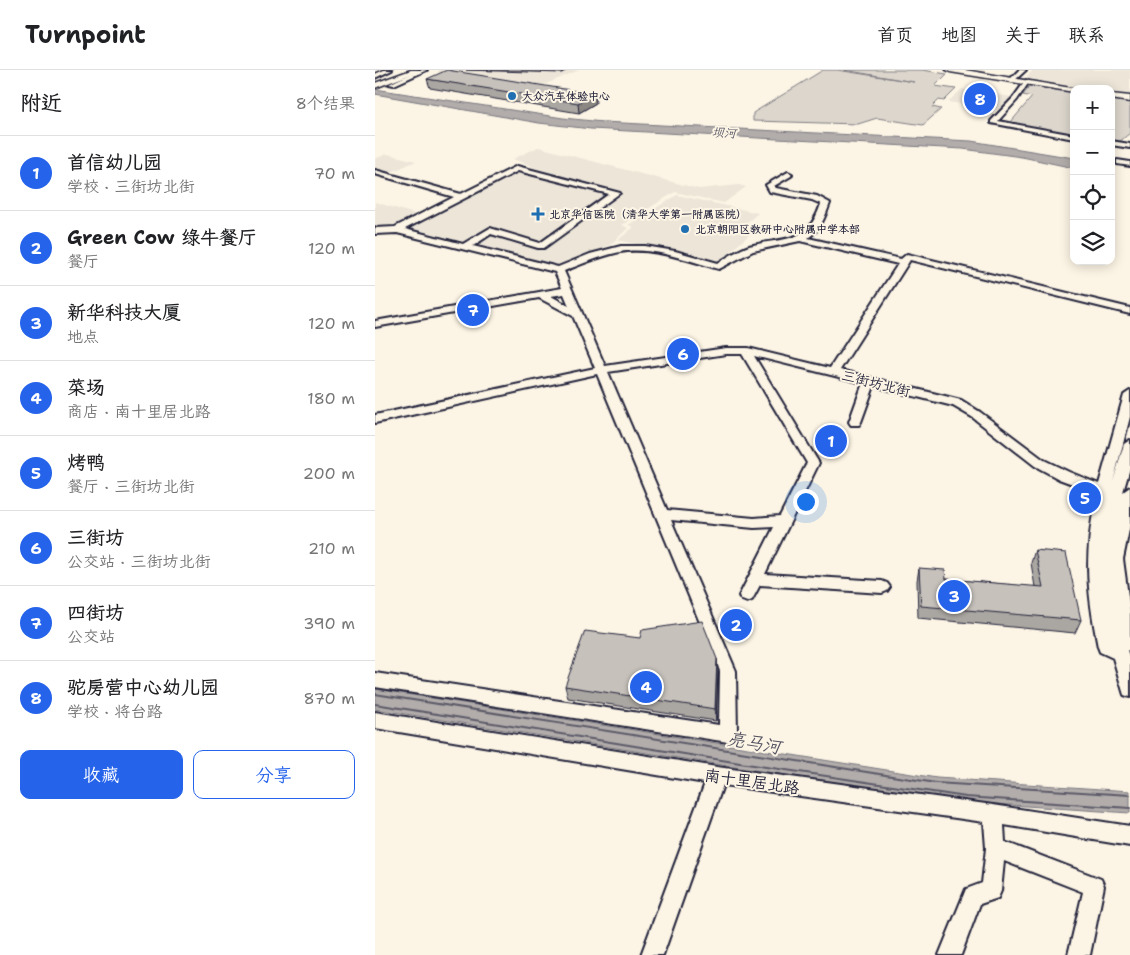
<!DOCTYPE html>
<html lang="zh">
<head>
<meta charset="utf-8">
<style>
  body { margin:0; font-family:"Shantell Sans","LXGW WenKai TC",sans-serif; background:#f6f6f6; color:#202124 }
  .controls { position:absolute; right:15px; top:15px; display:grid; overflow:hidden; border-radius:10px; box-shadow:0 2px 12px #0003 }
  .controls button { width:45px; height:45px; display:grid; place-items:center; padding:0; border:0; border-bottom:1px solid #e0e0e0; background:#fff; color:#202124; font:25px sans-serif }
  .you { position:absolute; left:430px; top:431px; width:18px; height:18px; margin:-12px; border:4px solid #fff; border-radius:50%; background:#1a73e8; box-shadow:0 0 0 8px #1a73e833 }
  .badge { display:grid; place-items:center; width:32px; height:32px; border-radius:50%; background:#2563eb; color:#fff; font-size:16px; font-weight:700 }
  .pin { position:absolute; translate:-50% -50%; border:2px solid #fff; box-shadow:0 1px 5px #0006 }
  .list { margin:0; padding:0; list-style:none }
  h2 { display:flex; justify-content:space-between; align-items:center; height:65px; margin:0; padding:0 20px; font-size:21px }
  h2 small { font-size:16px; font-weight:400; color:#757577 }
  .list li { display:grid; grid-template-columns:32px 1fr auto; gap:15px; align-items:center; box-sizing:border-box; height:75px; padding:0 20px; border-top:1px solid #e0e0e0 }
  .list b { display:block; font-size:19px; white-space:nowrap }
  .list p { margin:0; font-size:16px; white-space:nowrap; color:#757577 }
  .list em { font-size:16px; font-style:normal; color:#757577 }
  .actions { display:flex; gap:10px; padding:15px 20px }
  .actions a { flex:1; padding:11px 0; border:1px solid #2563eb; border-radius:10px; text-align:center; font-size:18px; color:#2563eb }
  .actions .main { background:#2563eb; color:#fff }
  .icon { flex:none; width:28px; height:28px; fill:none; stroke:currentColor; stroke-width:2; stroke-linecap:round; stroke-linejoin:round }
  .map { position:relative; flex:none; width:755px; height:885px; overflow:hidden }
  header { display:flex; align-items:center; gap:30px; box-sizing:border-box; height:70px; padding:0 25px; background:#fff; border-bottom:1px solid #e0e0e0 }
  header strong { font-size:24px }
  nav { display:flex; gap:28px; margin-inline-start:auto; font-size:18px }
  main { display:flex }
  aside { flex:1; background:#fff }
  .map>svg:first-child { display:block }
  .built { fill:#ece5d8 }
  .green { fill:#dcd6cc; stroke:#7f7c84 }
  .water { fill:#b2adab; stroke:#78757e }
  .lines { fill:none; stroke-linecap:round; stroke-linejoin:round }
  .shore { stroke:#5c5a68; stroke-width:2 }
  .minor-casing { stroke:#22223b; stroke-width:4 }
  .major-casing { stroke:#22223b; stroke-width:3 }
  .minor { fill:#fcf5e5; fill-rule:evenodd }
  .major { fill:#fcf5e5; fill-rule:evenodd }
  .wall { fill:#aaa6a1; stroke:#22223b }
  .shaded-wall { fill:#8b8783; stroke:#22223b }
  .building { fill:#c6c1bb; stroke:#22223b }
  .poi-dot { fill:#1f6fb2; stroke:#fcf5e5; stroke-width:2 }
  .labels { text-anchor:middle; stroke-width:4; stroke-linejoin:round; paint-order:stroke }
  .far-poi-label { font-size:11px; font-weight:bold; fill:#22223b; stroke:#fcf5e5; text-anchor:start }
  .far-water-label { font-size:12px; font-style:italic; fill:#545362; stroke:#fcf5e5 }
  .street-label { font-size:14px; fill:#22223b; stroke:#fcf5e5 }
  .near-street-label { font-size:16px; fill:#22223b; stroke:#fcf5e5 }
  .near-water-label { font-size:18px; font-style:italic; fill:#545362; stroke:#fcf5e5 }
</style>
</head>
<body>
<header>
<strong>Turnpoint</strong>
<nav><a>首页</a><a>地图</a><a>关于</a><a>联系</a></nav>
</header>
<main>
<aside>
<h2>附近<small>8个结果</small></h2>
<ul class="list">
<li><span class="badge">1</span><div><b>首信幼儿园</b><p>学校 · 三街坊北街</p></div><em>70 m</em></li>
<li><span class="badge">2</span><div><b>Green Cow 绿牛餐厅</b><p>餐厅</p></div><em>120 m</em></li>
<li><span class="badge">3</span><div><b>新华科技大厦</b><p>地点</p></div><em>120 m</em></li>
<li><span class="badge">4</span><div><b>菜场</b><p>商店 · 南十里居北路</p></div><em>180 m</em></li>
<li><span class="badge">5</span><div><b>烤鸭</b><p>餐厅 · 三街坊北街</p></div><em>200 m</em></li>
<li><span class="badge">6</span><div><b>三街坊</b><p>公交站 · 三街坊北街</p></div><em>210 m</em></li>
<li><span class="badge">7</span><div><b>四街坊</b><p>公交站</p></div><em>390 m</em></li>
<li><span class="badge">8</span><div><b>驼房营中心幼儿园</b><p>学校 · 将台路</p></div><em>870 m</em></li>
</ul>
<div class="actions"><a class="main">收藏</a><a>分享</a></div>
</aside>
<div class="map">
<svg width="755" height="885" viewBox="0 0 755 885">
  <rect width="100%" height="100%" fill="#fcf5e5"/>
  <filter id="ink" filterUnits="userSpaceOnUse"><feTurbulence type="fractalNoise" baseFrequency=".02" numOctaves="2"/><feDisplacementMap in="SourceGraphic" scale="10" xChannelSelector="R" yChannelSelector="G"/><feConvolveMatrix kernelMatrix="1 2 1 2 8 2 1 2 1" color-interpolation-filters="sRGB"/></filter>
  <g filter="url(#ink)">
    <path class="built" d="M 64,0 L 204,0 L 159,19 L 63,2 Z
      M 658,0 L 755,0 L 755,25 L 736,22 L 736,19 L 715,19 L 650,9 Z
      M 587,19 L 636,27 L 624,40 L 573,32 Z
      M 163,77 L 324,119 L 364,115 L 371,117 L 349,133 L 300,122 L 247,155 L 253,158 L 235,175 L 185,196 L 36,158 L 157,96 L 138,89 Z
      M 12,84 L 41,91 L 14,103 L 0,99 L 0,89 Z
      M 302,125 L 383,143 L 362,161 L 375,164 L 344,192 L 243,170 L 259,157 L 253,155 Z
      M 0,132 L 46,146 L 35,152 L 0,157 Z"/>
    <path class="green" d="M 448,0 L 462,0 L 539,12 L 469,0 L 547,0 L 572,4 L 560,16 L 581,19 L 569,31 L 564,30 L 557,37 L 566,39 L 548,55 L 502,48 L 483,54 L 378,51 L 378,43 Z
      M 656,15 L 699,22 L 699,64 L 635,53 L 657,27 L 648,25 Z
      M 736,29 L 755,32 L 755,63 L 744,72 L 736,71 Z"/>
    <path class="water" d="M 0,19 L 188,48 L 228,52 L 596,71 L 699,88 L 699,98 L 647,87 L 588,79 L 216,59 L 164,53 L 0,24 Z
      M 0,619 L 562,708 L 755,721 L 755,743 L 591,732 L 365,698 L 0,639 Z"/>
    <g class="lines">
      <path class="shore" d="M 0,624 L 561,713 L 755,725
        M 0,634 L 365,693 L 591,727 L 755,738"/>
      <g class="minor-casing">
        <path id="minor" d="M 9,0 L 17,0 L 0,8 L 0,4 Z
          M 44,0 L 52,0 L 19,15 L 14,14 Z
          M 644,0 L 651,0 L 639,11 L 635,11 L 635,9 Z
          M 651,10 L 654,12 L 642,30 L 623,51 L 699,65 L 699,69 L 616,53 L 616,51 L 638,28 Z
          M 736,71 L 755,74 L 755,78 L 736,75 Z
          M 742,90 L 755,92 L 755,96 L 742,94 Z
          M 142,96 L 245,123 L 169,178 L 163,178 L 116,164 L 98,176 L 183,197 L 215,184 L 246,176 L 270,176 L 300,181 L 343,193 C 353,187 363,180 374,176 C 410,166 432,176 446,134 L 437,130 L 395,122 L 391,115 L 413,102 L 417,104 L 416,106 L 399,116 L 401,118 L 442,126 L 455,133 C 450,147 446,159 433,168 L 526,189 L 532,184 L 755,238 L 755,244 L 535,190 L 465,300 L 586,330 L 605,342 L 669,390 L 694,402 L 724,414 L 749,325 L 755,321 L 755,347 L 738,412 L 749,374 L 755,370 L 755,398 L 748,422 L 755,417 L 755,455 L 748,489 L 755,541 L 755,581 L 752,580 L 755,589 L 755,627 L 749,625 L 738,588 L 725,582 L 723,577 C 711,517 709,483 722,423 L 684,409 L 660,396 L 597,347 L 578,336 L 499,316 L 486,352 L 484,355 L 476,355 L 474,352 L 488,313 L 379,286 L 444,393 L 390,504 L 507,511 L 512,513 L 515,517 L 512,521 L 507,523 L 385,515 L 377,530 L 372,532 L 367,530 L 364,526 L 399,457 L 379,458 L 296,450 L 361,601 L 362,664 L 359,670 L 353,672 L 0,617 L 0,603 L 344,655 L 345,601 L 222,304 L 0,353 L 0,345 L 220,298 L 198,246 L 164,228 L 0,257 L 0,251 L 187,218 L 180,202 L 22,163 L 0,164 L 0,158 L 20,157 L 79,127 L 0,104 L 0,100 L 86,124 ZM 143,101 L 234,124 L 165,173 L 115,158 L 88,174 L 30,159 ZM 425,171 L 523,194 L 455,298 L 373,278 L 351,278 L 230,296 L 189,201 C 207,194 225,186 245,182 C 277,176 313,191 344,199 L 378,181 ZM 189,224 L 194,236 L 176,226 ZM 351,284 L 367,284 L 432,393 L 405,446 L 379,448 L 292,440 L 233,302 Z
          M 0,642 L 342,697 L 618,735 L 755,756 L 755,776 L 629,755 L 630,772 L 726,809 L 729,816 L 715,885 L 693,885 L 708,822 L 629,791 L 626,821 L 623,828 L 605,834 L 586,885 L 564,885 L 591,819 L 607,813 L 611,778 L 609,752 L 348,715 L 288,885 L 266,885 L 330,713 L 0,658 Z"/>
      </g>
      <g class="major-casing">
        <path id="major" d="M 36,0 L 47,0 L 0,18 L 0,13 Z
          M 571,0 L 590,0 L 702,19 L 699,19 L 699,22 L 575,2 Z
          M 736,24 L 755,26 L 755,32 L 736,29 Z"/>
      </g>
      <use href="#minor" class="minor"/>
      <use href="#major" class="major"/>
    </g>
    <path class="wall" d="M 91,0 L 192,0 L 186,3 Z
      M 52,9 L 221,33 L 204,43 L 55,18 Z
      M 660,480 L 706,550 L 700,563 L 543,548 L 542,511 L 544,498 L 571,509 L 660,517 L 656,493 Z
      M 342,589 L 343,601 L 341,651 L 193,628 L 190,616 Z"/>
    <path class="shaded-wall" d="M 185,0 L 192,0 L 186,3 Z
      M 220,24 L 221,33 L 204,43 L 203,33 Z
      M 342,589 L 343,601 L 341,651 L 340,639 Z"/>
    <path class="building" d="M 72,0 L 220,24 L 203,33 L 52,9 Z
      M 660,480 L 691,483 L 706,550 L 546,536 L 544,498 L 570,500 L 571,509 L 668,517 Z
      M 327,551 L 342,589 L 340,639 L 190,616 L 210,561 L 265,568 L 267,560 Z"/>
  </g>
  <g class="poi-dot">
    <circle cx="137" cy="26" r="5"/>
    <path d="M160.5 136.5h5v5h5v5h-5v5h-5v-5h-5v-5h5z"/>
    <circle cx="310" cy="159" r="5"/>
  </g>
  <g class="labels">
    <g class="far-poi-label">
      <text x="147" y="30">大众汽车体验中心</text>
      <text x="174" y="148">北京华信医院（清华大学第一附属医院）</text>
      <text x="320" y="163">北京朝阳区教研中心附属中学本部</text>
    </g>
    <g class="far-water-label">
      <text transform="translate(349 63) rotate(3)" y="4">坝河</text>
    </g>
    <g class="street-label">
      <text transform="translate(501 313) rotate(14)" y="5">三街坊北街</text>
    </g>
    <g class="near-street-label">
      <text transform="translate(377 711) rotate(8)" y="6">南十里居北路</text>
    </g>
    <g class="near-water-label">
      <text transform="translate(379 673) rotate(10)" y="6">亮马河</text>
    </g>
  </g>
</svg>
<div class="controls">
<button>+</button>
<button>−</button>
<button><svg class="icon" aria-label="locate" viewBox="0 0 24 24"><circle cx="12" cy="12" r="6"/><path d="M12 2v4M12 18v4M2 12h4M18 12h4"/></svg></button>
<button><svg class="icon" aria-label="layers" viewBox="0 0 24 24"><path d="M12 4l9 5-9 5-9-5zM3 14l9 5 9-5"/></svg></button>
</div>
<div class="you"></div>
<div class="pin badge" style="left:456px;top:371px">1</div>
<div class="pin badge" style="left:361px;top:555px">2</div>
<div class="pin badge" style="left:579px;top:526px">3</div>
<div class="pin badge" style="left:271px;top:617px">4</div>
<div class="pin badge" style="left:710px;top:428px">5</div>
<div class="pin badge" style="left:308px;top:284px">6</div>
<div class="pin badge" style="left:98px;top:240px">7</div>
<div class="pin badge" style="left:605px;top:29px">8</div>
</div>
</main>
</body>
</html>
